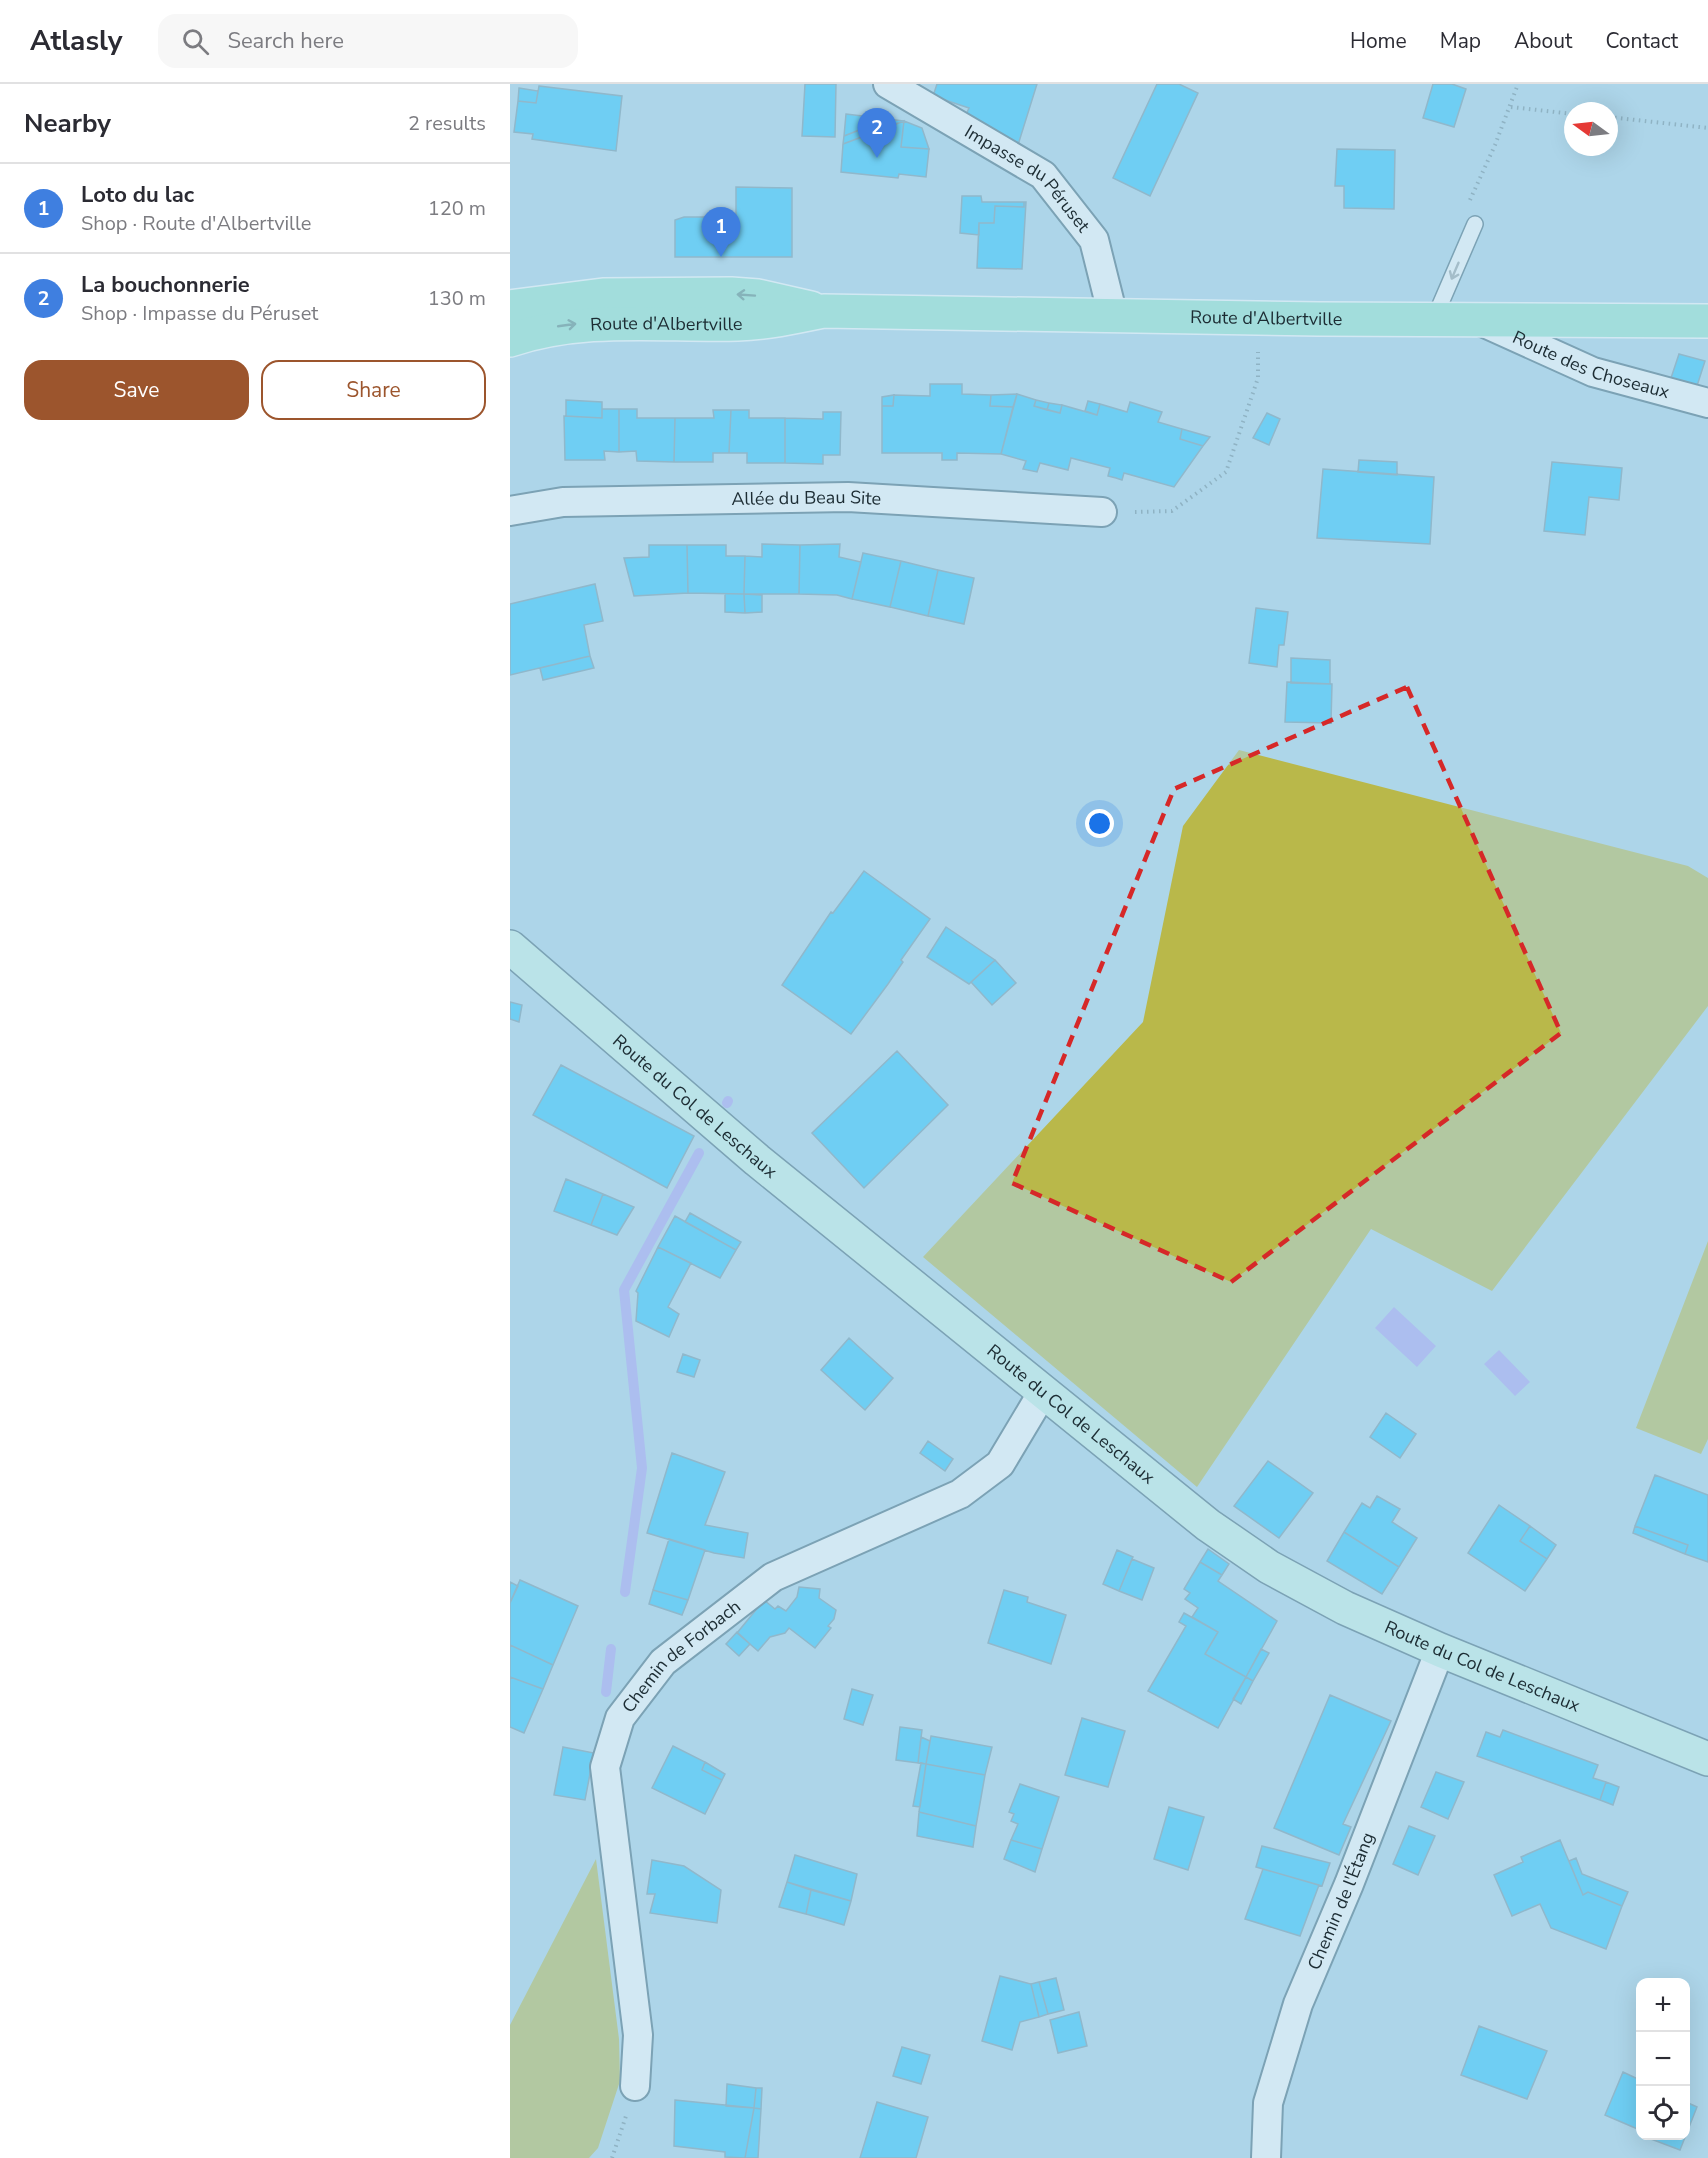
<!DOCTYPE html>
<html lang="en">
<head>
<meta charset="utf-8">
<style>
  body { margin:0; font-family:"Nunito Sans",sans-serif; background:#f7f7f7; color:#2b2b33 }
  .controls { position:absolute; right:18px; bottom:18px; display:grid; overflow:hidden; border-radius:12px; box-shadow:0 6px 24px #0002 }
  .controls button { width:54px; height:54px; display:grid; place-items:center; padding:0; border:0; border-bottom:2px solid #e1e1e2; background:#fff; color:#2b2b33; font:30px sans-serif }
  .compass { position:absolute; left:1054px; top:18px; width:54px; height:54px; border-radius:50%; background:#fff; box-shadow:0 6px 24px #0002; rotate:285deg }
  .you { position:absolute; left:590px; top:740px; width:21px; height:21px; margin:-15px; border:4px solid #fff; border-radius:50%; background:#1a73e8; box-shadow:0 0 0 9px #1a73e833 }
  .badge { display:grid; place-items:center; width:39px; height:39px; border-radius:50%; background:#9c552d; color:#fff; font-size:20px; font-weight:700 }
  .pin { position:absolute; translate:-50% -50px; filter:drop-shadow(0 2px 3px #0008) }
  .pin::after { content:''; position:absolute; top:32px; width:21px; height:18px; background:inherit; clip-path:polygon(0 0,100% 0,50% 100%) }
  .list { margin:0; padding:0; list-style:none }
  h2 { display:flex; justify-content:space-between; align-items:center; height:78px; margin:0; padding:0 24px; font-size:26px }
  h2 small { font-size:20px; font-weight:400; color:#7c7c81 }
  .list li { display:grid; grid-template-columns:39px 1fr auto; gap:18px; align-items:center; box-sizing:border-box; height:90px; padding:0 24px; border-top:2px solid #e1e1e2 }
  .list b { display:block; font-size:22px; white-space:nowrap }
  .list p { margin:0; font-size:20px; white-space:nowrap; color:#7c7c81 }
  .list em { font-size:20px; font-style:normal; color:#7c7c81 }
  .actions { display:flex; gap:12px; padding:18px 24px }
  .actions a { flex:1; padding:14px 0; border:2px solid #9c552d; border-radius:18px; text-align:center; font-size:21px; color:#9c552d }
  .actions .main { background:#9c552d; color:#fff }
  .icon { flex:none; width:33px; height:33px; fill:none; stroke:currentColor; stroke-width:2; stroke-linecap:round; stroke-linejoin:round }
  .map { position:relative; flex:none; width:1198px; height:2074px; overflow:hidden }
  header { display:flex; align-items:center; gap:36px; box-sizing:border-box; height:84px; padding:0 30px; background:#fff; border-bottom:2px solid #e1e1e2 }
  header strong { font-size:28px }
  nav { display:flex; gap:33px; margin-inline-start:auto; font-size:21px }
  .search { width:420px; height:54px; background:#f7f7f7; display:flex; align-items:center; gap:15px; box-sizing:border-box; padding:0 21px; border-radius:18px; color:#7c7c81; font-size:22px }
  main { display:flex }
  aside { flex:1; background:#fff }
  .map>svg:first-child { display:block }
  .green { fill:#b9b84a }
  .water { fill:#aca3f5 }
  .lines { fill:none; stroke-linecap:round; stroke-linejoin:round }
  .stream { stroke:#aca3f5; stroke-width:10 }
  .building { fill:#24c6fe; stroke:#6d94a7; stroke-width:1.5 }
  .service-casing { stroke:#406576; stroke-width:18 }
  .minor-casing { stroke:#406576; stroke-width:32 }
  .secondary-casing { stroke:#406576; stroke-width:36 }
  .primary-casing { stroke:#fff; stroke-width:36 }
  .path { stroke:#6c8997; stroke-width:4; stroke-dasharray:1.5 4.5; stroke-linecap:butt }
  .service { stroke:#fff; stroke-width:15 }
  .minor { stroke:#fff; stroke-width:28 }
  .secondary { stroke:#caf3e6; stroke-width:33 }
  .primary { stroke:#94e7cd; stroke-width:33 }
  .oneway { stroke:#99a0a3 }
  .oneway2 { stroke:#588a80 }
  .marked { fill:none; stroke:#d62828; stroke-width:4.5; stroke-dasharray:12 8; stroke-linejoin:round }
  .labels { text-anchor:middle; stroke-width:6; stroke-linejoin:round; paint-order:stroke }
  .street-label { font-size:18px; fill:#1c2c33; stroke:#b9e3f7 }
</style>
</head>
<body>
<header>
<strong>Atlasly</strong>
<div class="search"><svg class="icon" aria-label="search" viewBox="0 0 24 24"><circle cx="10" cy="10" r="6"/><path d="M15 15l6 6"/></svg>Search here</div>
<nav><a>Home</a><a>Map</a><a>About</a><a>Contact</a></nav>
</header>
<main>
<aside>
<h2>Nearby<small>2 results</small></h2>
<ul class="list">
<li><span class="badge" style="background:#3f7fe0">1</span><div><b>Loto du lac</b><p>Shop · Route d'Albertville</p></div><em>120 m</em></li>
<li><span class="badge" style="background:#3f7fe0">2</span><div><b>La bouchonnerie</b><p>Shop · Impasse du Péruset</p></div><em>130 m</em></li>
</ul>
<div class="actions"><a class="main">Save</a><a>Share</a></div>
</aside>
<div class="map">
<svg width="1198" height="2074" viewBox="0 0 1198 2074">
  <rect width="100%" height="100%" fill="#add6e9"/>
  <path class="green" d="M 729,666 L 1178,782 L 1198,794 L 1198,922 L 982,1207 L 861,1145 L 687,1403 L 413,1173 L 633,938 L 673,742 Z
    M 1198,1157 L 1198,1355 L 1191,1370 L 1126,1344 Z
    M 86,1775 L 109,1955 L 110,1997 L 88,2064 L 79,2074 L 0,2074 L 0,1941 Z"/>
  <path class="water" d="M 884,1223 L 926,1262 L 907,1283 L 865,1244 Z
    M 989,1266 L 1020,1298 L 1005,1312 L 974,1280 Z"/>
  <g class="lines">
    <path class="stream" d="M 217,1019 L 218,1017
      M 115,1508 L 132,1384 L 114,1206 L 189,1069
      M 96,1608 L 101,1565"/>
  </g>
  <path class="building" d="M 295,0 L 326,0 L 325,53 L 292,52 Z
    M 427,0 L 527,0 L 508,61 L 455,33 L 459,24 L 423,12 Z
    M 647,0 L 669,0 L 688,9 L 640,112 L 603,94 Z
    M 923,0 L 942,0 L 956,5 L 944,43 L 913,34 Z
    M 29,2 L 112,12 L 106,67 L 22,55 L 23,50 L 4,48 L 8,17 L 26,19 Z
    M 9,4 L 28,7 L 26,19 L 8,17 Z
    M 336,30 L 377,35 L 334,52 Z
    M 377,35 L 394,37 L 333,60 L 334,52 Z
    M 394,37 L 391,63 L 419,65 L 416,93 L 389,90 L 388,94 L 331,88 L 333,60 Z
    M 394,37 L 412,44 L 419,65 L 391,63 Z
    M 827,65 L 885,66 L 884,125 L 834,124 L 834,102 L 825,102 Z
    M 226,103 L 282,104 L 282,173 L 165,173 L 165,136 L 174,133 L 226,133 Z
    M 452,112 L 471,112 L 472,118 L 514,118 L 514,123 L 485,122 L 484,139 L 469,139 L 469,151 L 450,149 Z
    M 514,118 L 516,118 L 512,185 L 467,184 L 469,139 L 484,139 L 485,122 L 514,123 Z
    M 1169,270 L 1195,277 L 1185,308 L 1159,300 Z
    M 420,300 L 452,300 L 452,310 L 481,311 L 480,322 L 503,323 L 491,370 L 447,369 L 447,376 L 432,376 L 432,369 L 372,369 L 372,322 L 383,322 L 384,311 L 420,312 Z
    M 507,310 L 526,316 L 524,322 L 550,329 L 552,321 L 587,331 L 590,320 L 617,328 L 620,318 L 652,328 L 648,338 L 672,345 L 670,355 L 693,362 L 664,403 L 614,389 L 612,396 L 606,394 L 598,392 L 600,384 L 561,374 L 558,386 L 530,379 L 527,388 L 513,385 L 516,377 L 491,370 Z
    M 507,310 L 503,323 L 480,322 L 481,311 Z
    M 384,311 L 383,322 L 372,322 L 372,313 Z
    M 56,316 L 92,318 L 92,334 L 56,332 Z
    M 526,316 L 539,319 L 537,326 L 524,322 Z
    M 578,317 L 590,320 L 587,331 L 575,327 Z
    M 539,319 L 552,321 L 550,329 L 537,326 Z
    M 92,325 L 109,325 L 109,368 L 94,367 L 95,376 L 55,376 L 54,332 L 92,334 Z
    M 109,325 L 127,325 L 127,334 L 165,334 L 164,378 L 127,377 L 126,367 L 109,368 Z
    M 203,326 L 221,326 L 219,369 L 203,369 L 203,378 L 164,378 L 165,334 L 204,334 Z
    M 221,326 L 239,326 L 239,334 L 275,334 L 275,379 L 237,379 L 237,369 L 219,369 Z
    M 313,328 L 331,328 L 330,371 L 313,371 L 313,380 L 275,379 L 275,334 L 313,335 Z
    M 757,329 L 770,335 L 759,361 L 743,354 Z
    M 672,345 L 700,353 L 693,362 L 670,355 Z
    M 849,376 L 887,378 L 887,391 L 848,388 Z
    M 1042,378 L 1112,384 L 1109,416 L 1079,413 L 1075,451 L 1034,447 Z
    M 813,385 L 924,393 L 920,460 L 807,454 Z
    M 252,460 L 290,461 L 289,510 L 234,510 L 235,472 L 252,473 Z
    M 330,460 L 329,473 L 351,478 L 342,515 L 327,511 L 289,510 L 290,461 Z
    M 139,461 L 177,461 L 178,509 L 124,512 L 114,474 L 139,473 Z
    M 177,461 L 216,461 L 216,472 L 235,472 L 234,510 L 178,509 Z
    M 353,469 L 391,477 L 380,523 L 342,515 Z
    M 391,477 L 428,486 L 418,532 L 380,523 Z
    M 428,486 L 464,494 L 454,540 L 418,532 Z
    M 85,500 L 93,537 L 74,541 L 80,572 L 0,591 L 0,520 Z
    M 215,510 L 234,510 L 235,529 L 215,528 Z
    M 234,510 L 252,511 L 252,528 L 235,529 Z
    M 746,524 L 778,528 L 774,561 L 769,561 L 767,583 L 739,579 Z
    M 80,572 L 84,584 L 33,596 L 30,584 Z
    M 781,574 L 820,576 L 820,600 L 781,599 Z
    M 777,598 L 822,600 L 821,639 L 775,638 Z
    M 354,787 L 420,835 L 391,876 L 393,878 L 378,900 L 341,950 L 272,901 L 321,828 L 323,829 Z
    M 436,843 L 485,876 L 459,900 L 417,873 Z
    M 485,876 L 506,899 L 482,921 L 461,898 Z
    M 0,918 L 12,921 L 9,938 L 0,935 Z
    M 387,967 L 438,1021 L 354,1104 L 302,1049 Z
    M 51,981 L 184,1052 L 157,1104 L 23,1031 Z
    M 56,1095 L 93,1110 L 81,1141 L 44,1127 Z
    M 93,1110 L 124,1123 L 107,1151 L 81,1141 Z
    M 180,1129 L 231,1158 L 226,1166 L 175,1138 Z
    M 165,1132 L 226,1166 L 210,1194 L 148,1163 Z
    M 148,1163 L 181,1179 L 158,1223 L 169,1230 L 159,1253 L 126,1237 L 128,1209 L 126,1207 Z
    M 339,1254 L 383,1294 L 355,1326 L 311,1286 Z
    M 173,1270 L 190,1276 L 184,1293 L 167,1288 Z
    M 876,1329 L 906,1350 L 890,1374 L 860,1353 Z
    M 418,1357 L 443,1375 L 435,1387 L 410,1369 Z
    M 162,1369 L 215,1388 L 195,1441 L 238,1449 L 234,1474 L 204,1469 L 137,1449 Z
    M 758,1377 L 803,1409 L 769,1454 L 724,1422 Z
    M 1145,1391 L 1198,1411 L 1198,1478 L 1175,1470 L 1178,1461 L 1125,1442 Z
    M 867,1412 L 890,1425 L 882,1438 L 907,1454 L 889,1483 L 834,1448 L 852,1419 L 860,1424 Z
    M 989,1421 L 1020,1442 L 1010,1457 L 1037,1475 L 1015,1507 L 958,1469 Z
    M 1020,1442 L 1046,1461 L 1037,1475 L 1010,1457 Z
    M 1125,1442 L 1178,1461 L 1175,1470 L 1123,1449 Z
    M 834,1448 L 889,1483 L 872,1510 L 817,1477 Z
    M 159,1455 L 195,1466 L 178,1516 L 143,1506 Z
    M 698,1465 L 719,1480 L 712,1491 L 690,1478 Z
    M 607,1466 L 623,1473 L 609,1507 L 593,1500 Z
    M 622,1475 L 644,1484 L 632,1516 L 609,1507 Z
    M 690,1478 L 712,1491 L 708,1497 L 767,1537 L 736,1593 L 695,1570 L 708,1548 L 682,1533 L 688,1524 L 675,1515 L 680,1509 L 674,1505 Z
    M 10,1496 L 68,1522 L 43,1581 L 0,1561 L 0,1519 Z
    M 0,1498 L 8,1502 L 0,1519 Z
    M 289,1503 L 310,1505 L 309,1514 L 326,1526 L 324,1535 L 318,1542 L 321,1544 L 305,1564 L 279,1544 L 275,1549 L 260,1553 L 248,1567 L 227,1549 L 254,1516 L 265,1525 L 268,1522 L 276,1527 L 287,1513 Z
    M 143,1506 L 178,1516 L 172,1531 L 139,1520 Z
    M 494,1506 L 518,1513 L 517,1518 L 556,1531 L 541,1580 L 478,1559 Z
    M 674,1529 L 708,1548 L 695,1570 L 736,1593 L 708,1644 L 638,1607 L 676,1542 L 669,1538 Z
    M 227,1548 L 240,1560 L 229,1572 L 216,1560 Z
    M 0,1561 L 43,1581 L 33,1605 L 0,1593 Z
    M 751,1565 L 759,1569 L 743,1597 L 736,1593 Z
    M 0,1593 L 33,1605 L 14,1649 L 0,1643 Z
    M 736,1593 L 743,1597 L 731,1620 L 723,1615 Z
    M 342,1605 L 363,1611 L 353,1641 L 334,1635 Z
    M 820,1611 L 881,1637 L 833,1740 L 841,1743 L 829,1771 L 764,1744 Z
    M 572,1634 L 615,1647 L 598,1703 L 555,1691 Z
    M 390,1643 L 412,1646 L 408,1679 L 386,1676 Z
    M 993,1646 L 1088,1681 L 1083,1694 L 1096,1698 L 1090,1716 L 967,1672 L 976,1648 L 990,1653 Z
    M 421,1652 L 482,1663 L 475,1691 L 416,1680 Z
    M 411,1653 L 420,1657 L 416,1680 L 408,1679 Z
    M 163,1662 L 195,1678 L 192,1686 L 212,1696 L 195,1730 L 142,1704 Z
    M 53,1663 L 84,1669 L 75,1716 L 44,1711 Z
    M 195,1678 L 215,1690 L 212,1696 L 192,1686 Z
    M 411,1679 L 416,1680 L 410,1723 L 403,1722 Z
    M 416,1680 L 475,1691 L 466,1742 L 409,1728 Z
    M 926,1688 L 954,1698 L 938,1735 L 911,1723 Z
    M 1096,1698 L 1109,1703 L 1103,1721 L 1090,1716 Z
    M 510,1700 L 549,1713 L 532,1765 L 501,1756 L 508,1740 L 501,1737 L 504,1730 L 499,1728 Z
    M 659,1723 L 694,1733 L 678,1786 L 644,1775 Z
    M 409,1728 L 466,1742 L 463,1763 L 407,1752 Z
    M 899,1742 L 925,1752 L 908,1791 L 883,1780 Z
    M 501,1756 L 532,1765 L 525,1788 L 494,1775 Z
    M 1050,1756 L 1073,1811 L 1078,1808 L 1112,1822 L 1096,1865 L 1041,1844 L 1030,1820 L 1002,1832 L 984,1791 L 1013,1778 L 1011,1773 Z
    M 752,1762 L 820,1779 L 812,1802 L 746,1783 Z
    M 285,1771 L 347,1790 L 341,1817 L 277,1798 Z
    M 1066,1774 L 1072,1790 L 1118,1808 L 1112,1822 L 1078,1808 L 1073,1811 L 1059,1777 Z
    M 142,1776 L 174,1782 L 211,1806 L 207,1839 L 140,1829 L 145,1810 L 137,1810 Z
    M 753,1785 L 809,1801 L 790,1852 L 735,1835 Z
    M 277,1798 L 301,1806 L 296,1830 L 269,1823 Z
    M 301,1806 L 341,1817 L 334,1841 L 296,1830 Z
    M 490,1892 L 521,1900 L 529,1933 L 510,1938 L 502,1966 L 472,1957 Z
    M 546,1894 L 554,1926 L 538,1930 L 529,1898 Z
    M 529,1898 L 538,1930 L 529,1933 L 521,1900 Z
    M 569,1928 L 577,1962 L 548,1969 L 540,1936 Z
    M 969,1942 L 1037,1967 L 1017,2015 L 951,1991 Z
    M 392,1963 L 420,1971 L 411,2000 L 383,1992 Z
    M 1113,1988 L 1130,1996 L 1130,2046 L 1095,2031 Z
    M 217,2000 L 246,2004 L 244,2024 L 216,2022 Z
    M 246,2004 L 252,2004 L 251,2025 L 244,2024 Z
    M 165,2016 L 244,2024 L 235,2074 L 215,2073 L 215,2068 L 164,2062 Z
    M 367,2018 L 418,2033 L 406,2074 L 350,2074 Z
    M 1176,2018 L 1187,2023 L 1170,2066 L 1141,2055 L 1142,2052 L 1176,2052 Z
    M 244,2024 L 251,2025 L 248,2074 L 235,2074 Z"/>
  <g class="lines">
    <g class="service-casing">
      <path id="service" d="M 924,235 L 965,140"/>
    </g>
    <g class="minor-casing">
      <g id="minor">
        <path id="s1" d="M 378,0 L 533,91 L 584,156 L 603,232"/>
        <path id="s2" d="M 968,236 L 1083,288 L 1198,319"/>
        <path id="s3" d="M 0,427 L 53,418 L 338,413 L 592,428"/>
        <path id="s4" d="M 125,2002 L 128,1951 L 95,1683 L 110,1634 L 153,1578 L 263,1493 L 450,1410 L 490,1380 L 533,1308"/>
        <path id="s5" d="M 756,2074 L 758,2019 L 788,1920 L 839,1800 L 930,1566"/>
      </g>
    </g>
    <g class="secondary-casing">
      <g id="secondary">
        <path id="s6" d="M 0,863 L 247,1076 L 698,1441 L 759,1483 L 835,1524 L 930,1566 L 1198,1675"/>
      </g>
    </g>
    <g class="primary-casing">
      <g id="primary">
        <path d="M 0,223 L 93,211 L 221,210 L 248,212 L 301,224"/>
        <path id="s7" d="M 0,256 C 75,231 150,242 228,240 C 257,239 285,233 314,227 L 809,235 L 1198,237"/>
      </g>
    </g>
    <path class="path" d="M 1001,23 L 1063,30
      M 1099,33 L 1198,44
      M 960,116 L 985,61 L 1008,0
      M 625,428 L 662,427 L 716,388 L 748,294 L 748,268
      M 102,2074 L 116,2032"/>
    <use href="#service" class="service"/>
    <use href="#minor" class="minor"/>
    <use href="#secondary" class="secondary"/>
    <use href="#primary" class="primary"/>
  </g>
  <defs><path id="oneway-shaft" d="M-6 0H5M1.5-3L5.5 0L1.5 3" fill="none" stroke-width="1.6" stroke-linecap="round" stroke-linejoin="round" transform="scale(1.5)"/></defs>
  <use class="oneway" href="#oneway-shaft" transform="translate(945 187) rotate(113)"/>
  <g class="oneway2">
    <use href="#oneway-shaft" transform="translate(236 211) rotate(-176)"/>
    <use href="#oneway-shaft" transform="translate(57 241) rotate(-8)"/>
  </g>
  <path d="M0 0H1198V2074H0ZM 897,603 L 1051,949 L 721,1198 L 502,1099 L 664,705 Z" fill="#add6e9" fill-opacity=".55" fill-rule="evenodd"/>
  <path class="marked" d="M 897,603 L 1051,949 L 721,1198 L 502,1099 L 664,705 Z"/>
  <g class="labels">
    <g class="street-label">
      <text dy="6" stroke="none"><textPath href="#s1" startOffset="170">Impasse du Péruset</textPath></text>
      <text dy="6" stroke="none"><textPath href="#s7" startOffset="759">Route d'Albertville</textPath></text>
      <text dy="6" stroke="none"><textPath href="#s7" startOffset="158">Route d'Albertville</textPath></text>
      <text dy="6" stroke="none"><textPath href="#s2" startOffset="122">Route des Choseaux</textPath></text>
      <text dy="6" stroke="none"><textPath href="#s3" startOffset="297">Allée du Beau Site</textPath></text>
      <text dy="6" stroke="none"><textPath href="#s6" startOffset="244">Route du Col de Leschaux</textPath></text>
      <text dy="6" stroke="none"><textPath href="#s6" startOffset="730">Route du Col de Leschaux</textPath></text>
      <text dy="6" stroke="none"><textPath href="#s4" startOffset="460">Chemin de Forbach</textPath></text>
      <text dy="6" stroke="none"><textPath href="#s6" startOffset="1216">Route du Col de Leschaux</textPath></text>
      <text dy="6" stroke="none"><textPath href="#s5" startOffset="270">Chemin de l'Étang</textPath></text>
    </g>
  </g>
</svg>
<div class="controls">
<button>+</button>
<button>−</button>
<button><svg class="icon" aria-label="locate" viewBox="0 0 24 24"><circle cx="12" cy="12" r="6"/><path d="M12 2v4M12 18v4M2 12h4M18 12h4"/></svg></button>
</div>
<svg class="compass" viewBox="-18 -18 36 36"><path d="M0-13l5 13h-10z" fill="#e53935"/><path d="M0 13l5-13h-10z" fill="#7c7c81"/></svg>
<div class="you"></div>
<div class="pin badge" style="left:211px;top:173px;background:#3f7fe0">1</div>
<div class="pin badge" style="left:367px;top:74px;background:#3f7fe0">2</div>
</div>
</main>
</body>
</html>
